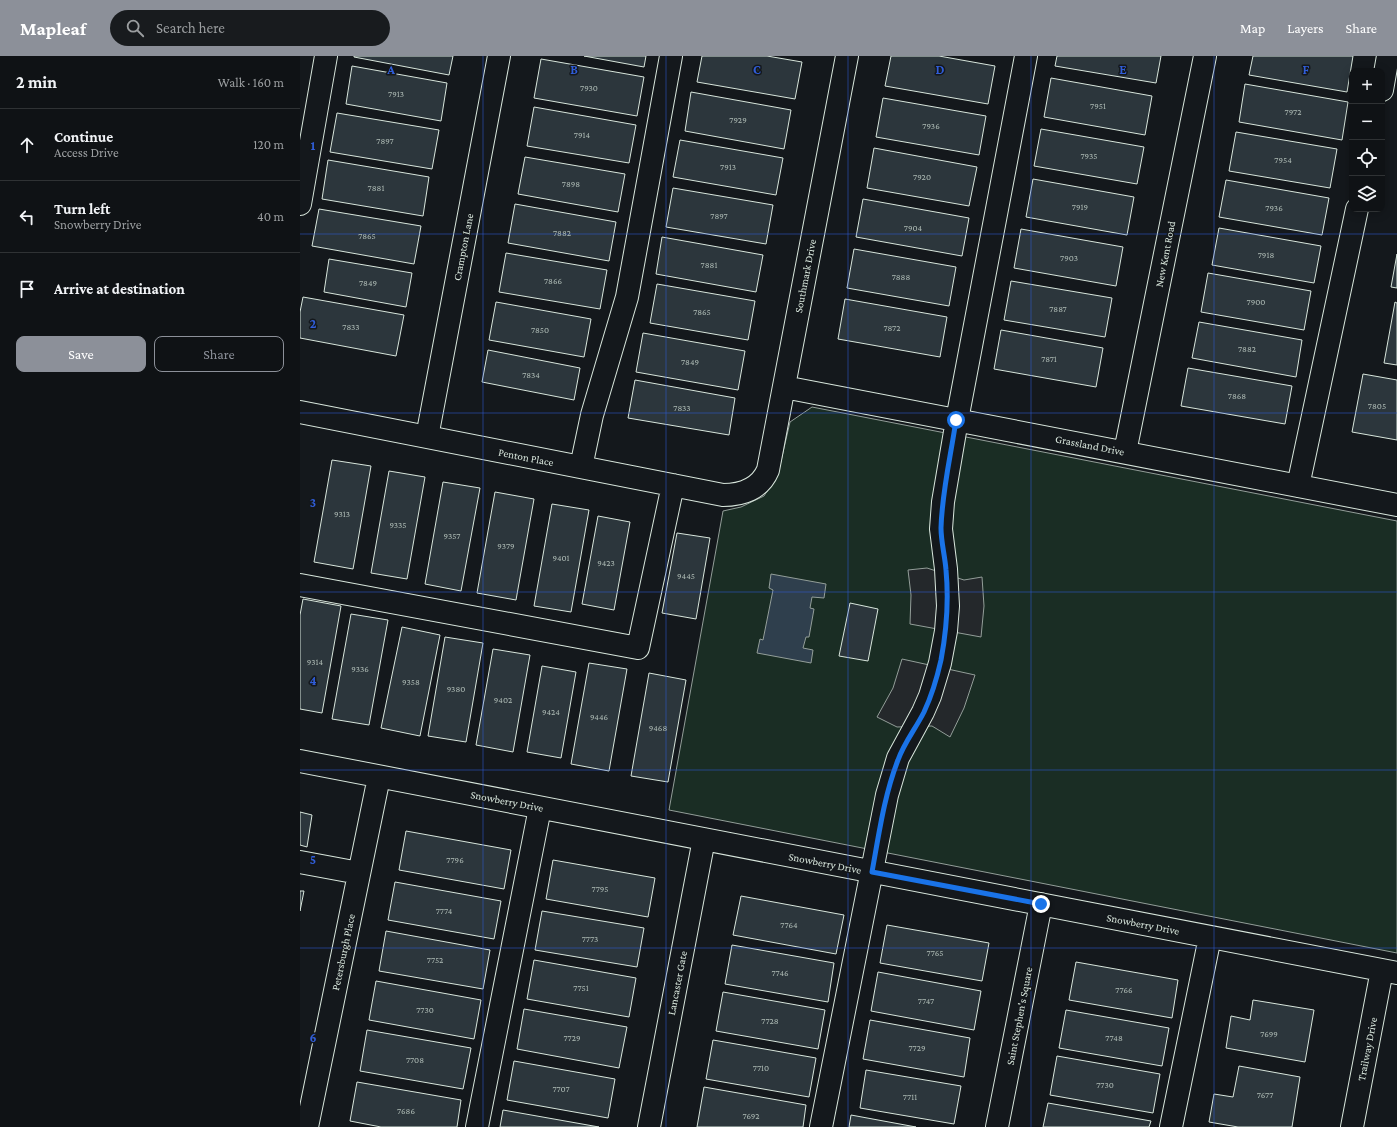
<!DOCTYPE html>
<html lang="en">
<head>
<meta charset="utf-8">
<style>
  body { margin:0; font-family:"Crimson Pro",serif; background:#181b1e; color:#f1f3f6 }
  .controls { position:absolute; right:12px; top:12px; display:grid; overflow:hidden; border-radius:8px; box-shadow:0 2px 10px #0003 }
  .controls button { width:36px; height:36px; display:grid; place-items:center; padding:0; border:0; border-bottom:1px solid #2f3234; background:#0f1215; color:#f1f3f6; font:20px sans-serif }
  .stop { position:absolute; width:12px; height:12px; margin:-9px; border:3px solid #1a73e8; border-radius:50%; background:#fff }
  .stop.end { background:#1a73e8; border-color:#fff; box-shadow:0 1px 4px #0008 }
  .list { margin:0; padding:0; list-style:none }
  h2 { display:flex; justify-content:space-between; align-items:center; height:52px; margin:0; padding:0 16px; font-size:17px }
  h2 small { font-size:13px; font-weight:400; color:#9b9ea0 }
  .list li { display:grid; grid-template-columns:26px 1fr auto; gap:12px; align-items:center; box-sizing:border-box; height:72px; padding:0 16px; border-top:1px solid #2f3234 }
  .list b { display:block; font-size:15px; white-space:nowrap }
  .list p { margin:0; font-size:13px; white-space:nowrap; color:#9b9ea0 }
  .list em { font-size:13px; font-style:normal; color:#9b9ea0 }
  .actions { display:flex; gap:8px; padding:12px 16px }
  .actions a { flex:1; padding:9px 0; border:1px solid #8c9099; border-radius:8px; text-align:center; font-size:14px; color:#8c9099 }
  .actions .main { background:#8c9099; color:#fff }
  .icon { flex:none; width:22px; height:22px; fill:none; stroke:currentColor; stroke-width:2; stroke-linecap:round; stroke-linejoin:round }
  .map { position:relative; flex:none; width:1097px; height:1071px; overflow:hidden }
  header { display:flex; align-items:center; gap:24px; box-sizing:border-box; height:56px; padding:0 20px; background:#8c9099; color:#fff }
  header strong { font-size:19px }
  nav { display:flex; gap:22px; margin-inline-start:auto; font-size:14px }
  .search { width:280px; height:36px; background:#181b1e; display:flex; align-items:center; gap:10px; box-sizing:border-box; padding:0 14px; border-radius:22px; color:#9b9ea0; font-size:15px }
  main { display:flex }
  aside { flex:1; background:#0f1215 }
  .map>svg:first-child { display:block }
  .green { fill:#1a2d24; stroke:#939e99 }
  .parking { fill:#24282b; stroke:#939e99 }
  .water { fill:#2f3f4d; stroke:#939e99 }
  .building { fill:#2c363c; stroke:#d8e6dc }
  .lines { fill:none; stroke-linecap:round; stroke-linejoin:round }
  .minor-casing { stroke:#d8e6dc; stroke-width:24 }
  .minor { stroke:#14181c; stroke-width:22 }
  .route { stroke:#1a73e8; stroke-width:5 }
  .grid { fill:none; stroke:#305dd8; stroke-width:1; stroke-opacity:0.55 }
  .labels { text-anchor:middle; stroke-width:3; stroke-linejoin:round; paint-order:stroke }
  .number-label { font-size:9px; fill:#adbab4 }
  .street-label { font-size:11px; fill:#d8e6dc; stroke:#14181c }
  .grid-label { font-size:13px; text-anchor:middle; font-weight:bold; fill:#305dd8; stroke:#14181c; stroke-width:3; stroke-linejoin:round; paint-order:stroke }
</style>
</head>
<body>
<header>
<strong>Mapleaf</strong>
<div class="search"><svg class="icon" aria-label="search" viewBox="0 0 24 24"><circle cx="10" cy="10" r="6"/><path d="M15 15l6 6"/></svg>Search here</div>
<nav><a>Map</a><a>Layers</a><a>Share</a></nav>
</header>
<main>
<aside>
<h2>2 min<small>Walk · 160 m</small></h2>
<ul class="list">
<li><svg class="icon" aria-label="ahead" viewBox="0 0 24 24"><path d="M12 20V5M6 11l6-6 6 6"/></svg><div><b>Continue</b><p>Access Drive</p></div><em>120 m</em></li>
<li><svg class="icon" aria-label="left" viewBox="0 0 24 24"><path d="M17 20v-9H6M10 6l-5 5 5 5"/></svg><div><b>Turn left</b><p>Snowberry Drive</p></div><em>40 m</em></li>
<li><svg class="icon" aria-label="arrive" viewBox="0 0 24 24"><path d="M6 21V4h12l-3 4 3 4H6"/></svg><div><b>Arrive at destination</b></div></li>
</ul>
<div class="actions"><a class="main">Save</a><a>Share</a></div>
</aside>
<div class="map">
<svg width="1097" height="1071" viewBox="0 0 1097 1071">
  <rect width="100%" height="100%" fill="#14181c"/>
  <path class="green" d="M 512,351 L 1097,465 L 1097,897 L 369,754 L 423,455 L 441,451 L 464,440 L 478,418 L 490,366 Z"/>
  <path class="parking" d="M 627,512 L 664,524 L 682,521 L 684,550 L 681,581 L 610,568 L 611,539 L 608,514 Z
    M 602,603 L 675,619 L 664,652 L 650,681 L 632,670 L 597,671 L 577,661 L 593,632 Z"/>
  <path class="water" d="M 471,518 L 526,528 L 524,542 L 512,541 L 510,552 L 514,553 L 509,581 L 506,581 L 503,592 L 513,594 L 511,607 L 457,597 L 460,583 L 463,584 L 473,534 L 469,532 Z"/>
  <path class="building" d="M 54,0 L 153,0 L 149,19 L 54,1 Z
    M 284,0 L 346,0 L 344,11 Z
    M 402,0 L 467,0 L 502,6 L 495,43 L 397,26 Z
    M 591,0 L 639,0 L 695,10 L 688,48 L 585,30 Z
    M 757,0 L 861,0 L 856,27 L 755,10 Z
    M 953,0 L 1053,0 L 1047,36 L 949,19 Z
    M 241,3 L 344,21 L 337,60 L 234,42 Z
    M 52,10 L 147,27 L 141,65 L 46,48 Z
    M 751,22 L 852,40 L 845,79 L 744,61 Z
    M 945,28 L 1048,46 L 1042,84 L 939,66 Z
    M 391,36 L 491,54 L 484,93 L 385,75 Z
    M 583,42 L 686,60 L 679,99 L 576,81 Z
    M 234,51 L 336,69 L 329,107 L 227,90 Z
    M 37,57 L 139,74 L 132,113 L 30,96 Z
    M 741,73 L 844,91 L 837,128 L 734,110 Z
    M 936,76 L 1037,93 L 1030,132 L 929,115 Z
    M 380,84 L 483,102 L 476,139 L 373,121 Z
    M 574,92 L 677,111 L 669,150 L 567,132 Z
    M 225,101 L 325,118 L 318,156 L 218,138 Z
    M 28,104 L 129,121 L 123,160 L 22,143 Z
    M 733,123 L 834,141 L 827,179 L 726,161 Z
    M 926,124 L 1029,142 L 1022,179 L 919,161 Z
    M 373,132 L 473,149 L 466,188 L 366,171 Z
    M 563,143 L 669,162 L 662,200 L 556,181 Z
    M 215,148 L 316,166 L 309,205 L 208,187 Z
    M 19,153 L 121,170 L 114,208 L 12,190 Z
    M 919,172 L 1021,190 L 1014,227 L 912,209 Z
    M 721,173 L 823,191 L 816,230 L 714,212 Z
    M 362,181 L 463,199 L 456,236 L 356,218 Z
    M 554,193 L 656,211 L 649,250 L 547,232 Z
    M 206,197 L 307,214 L 300,253 L 199,236 Z
    M 1097,198 L 1097,232 L 1091,231 Z
    M 29,203 L 112,217 L 106,251 L 24,236 Z
    M 908,217 L 1011,235 L 1004,274 L 901,256 Z
    M 711,225 L 812,242 L 805,281 L 704,264 Z
    M 357,228 L 455,245 L 448,284 L 350,267 Z
    M 3,241 L 104,259 L 96,300 L 0,282 L 0,256 Z
    M 545,243 L 647,261 L 640,301 L 538,283 Z
    M 196,246 L 291,263 L 284,301 L 189,284 Z
    M 1095,246 L 1097,247 L 1097,309 L 1084,307 Z
    M 899,266 L 1002,284 L 996,321 L 892,302 Z
    M 701,274 L 803,292 L 796,331 L 694,313 Z
    M 343,277 L 445,295 L 438,334 L 336,316 Z
    M 188,294 L 280,312 L 274,344 L 182,326 Z
    M 888,312 L 992,330 L 985,368 L 881,350 Z
    M 1063,318 L 1097,324 L 1097,384 L 1052,376 Z
    M 335,324 L 435,342 L 429,379 L 328,362 Z
    M 32,404 L 71,410 L 53,513 L 14,506 Z
    M 89,415 L 125,421 L 107,523 L 71,517 Z
    M 143,426 L 180,432 L 161,535 L 125,528 Z
    M 195,436 L 234,443 L 216,544 L 177,537 Z
    M 252,448 L 289,454 L 271,556 L 234,550 Z
    M 298,460 L 330,466 L 314,554 L 282,548 Z
    M 377,477 L 410,482 L 396,563 L 362,557 Z
    M 3,543 L 41,550 L 22,657 L 0,653 L 0,559 Z
    M 550,547 L 578,553 L 568,605 L 539,600 Z
    M 51,558 L 88,564 L 69,669 L 32,663 Z
    M 102,571 L 140,579 L 120,680 L 81,672 Z
    M 145,581 L 183,587 L 166,686 L 128,680 Z
    M 193,593 L 230,599 L 213,696 L 176,689 Z
    M 289,607 L 327,613 L 309,715 L 271,708 Z
    M 242,610 L 276,616 L 261,702 L 227,696 Z
    M 349,617 L 386,624 L 368,726 L 331,720 Z
    M 0,756 L 12,759 L 7,791 L 0,789 Z
    M 106,775 L 211,794 L 204,833 L 99,814 Z
    M 253,804 L 355,822 L 348,861 L 246,843 Z
    M 95,826 L 201,845 L 194,883 L 88,864 Z
    M 0,835 L 4,835 L 0,855 Z
    M 441,840 L 544,859 L 536,898 L 433,879 Z
    M 242,855 L 344,872 L 337,911 L 235,894 Z
    M 587,869 L 689,887 L 682,925 L 580,907 Z
    M 86,875 L 190,894 L 183,933 L 79,915 Z
    M 432,889 L 534,907 L 528,946 L 425,928 Z
    M 234,904 L 336,922 L 329,961 L 227,943 Z
    M 776,906 L 878,924 L 872,962 L 769,944 Z
    M 578,916 L 681,935 L 674,974 L 571,955 Z
    M 76,925 L 181,944 L 174,983 L 69,964 Z
    M 423,936 L 525,954 L 518,993 L 416,975 Z
    M 953,944 L 1014,954 L 1005,1006 L 926,992 L 931,960 L 950,964 Z
    M 224,953 L 327,971 L 319,1012 L 217,993 Z
    M 766,954 L 869,972 L 862,1010 L 759,992 Z
    M 570,964 L 670,982 L 664,1021 L 563,1003 Z
    M 67,974 L 171,992 L 163,1033 L 60,1015 Z
    M 413,984 L 516,1002 L 509,1041 L 406,1023 Z
    M 757,1000 L 860,1018 L 853,1057 L 750,1039 Z
    M 214,1005 L 315,1023 L 308,1062 L 207,1044 Z
    M 939,1010 L 1000,1021 L 992,1071 L 938,1071 L 909,1066 L 914,1038 L 933,1041 Z
    M 566,1014 L 661,1030 L 654,1068 L 560,1052 Z
    M 57,1026 L 161,1044 L 157,1071 L 81,1071 L 50,1065 Z
    M 404,1031 L 506,1049 L 503,1071 L 397,1071 Z
    M 748,1047 L 851,1065 L 849,1071 L 743,1071 Z
    M 203,1054 L 299,1071 L 200,1071 Z
    M 551,1059 L 616,1071 L 549,1071 Z"/>
  <g class="lines">
    <g class="minor-casing">
      <path id="minor" d="M 1082,34 L 1088,0
        M 0,148 L 26,0
        M 484,331 L 1097,449
        M 0,356 L 423,439 C 442,439 460,433 468,414 L 547,0
        M 127,381 L 199,0
        M 825,396 L 905,0
        M 281,411 L 292,359 L 327,241 L 371,0
        M 998,430 L 1057,153
        M 0,529 L 338,592 L 373,429
        M 0,705 L 1097,917
        M 0,806 L 59,817
        M 7,1071 L 79,721
        M 177,1071 L 240,752
        M 349,1071 L 404,783
        M 521,1071 L 587,739 L 598,702 L 623,656 L 630,640 L 640,607 L 646,575 L 648,550 L 646,513 L 641,473 L 643,446 L 657,364 L 726,0
        M 697,1071 L 741,848
        M 871,1071 L 910,881
        M 1052,1071 L 1082,914"/>
    </g>
    <use href="#minor" class="minor"/>
  </g>
  <g class="lines">
    <path class="route" d="M 656,364 C 651,399 642,435 641,472 C 641,486 645,500 646,514 C 649,546 647,572 641,604 C 637,622 632,639 624,656 C 616,672 604,687 598,704 C 584,740 579,778 572,816 L 741,848"/>
  </g>
  <path class="grid" d="M 183,0 L 183,1071M 366,0 L 366,1071M 548,0 L 548,1071M 731,0 L 731,1071M 914,0 L 914,1071M 0,178 L 1097,178M 0,357 L 1097,357M 0,536 L 1097,536M 0,714 L 1097,714M 0,892 L 1097,892"/>
  <g class="labels">
    <g class="number-label">
      <text x="289" y="35">7930</text>
      <text x="96" y="41">7913</text>
      <text x="798" y="53">7951</text>
      <text x="993" y="59">7972</text>
      <text x="438" y="67">7929</text>
      <text x="631" y="73">7936</text>
      <text x="282" y="82">7914</text>
      <text x="85" y="88">7897</text>
      <text x="789" y="103">7935</text>
      <text x="983" y="107">7954</text>
      <text x="428" y="114">7913</text>
      <text x="622" y="124">7920</text>
      <text x="271" y="131">7898</text>
      <text x="76" y="135">7881</text>
      <text x="780" y="154">7919</text>
      <text x="974" y="155">7936</text>
      <text x="419" y="163">7897</text>
      <text x="613" y="175">7904</text>
      <text x="262" y="180">7882</text>
      <text x="67" y="183">7865</text>
      <text x="966" y="202">7918</text>
      <text x="769" y="205">7903</text>
      <text x="409" y="212">7881</text>
      <text x="601" y="224">7888</text>
      <text x="253" y="228">7866</text>
      <text x="68" y="230">7849</text>
      <text x="956" y="249">7900</text>
      <text x="758" y="256">7887</text>
      <text x="402" y="259">7865</text>
      <text x="51" y="274">7833</text>
      <text x="592" y="275">7872</text>
      <text x="240" y="277">7850</text>
      <text x="947" y="296">7882</text>
      <text x="749" y="306">7871</text>
      <text x="390" y="309">7849</text>
      <text x="231" y="322">7834</text>
      <text x="937" y="343">7868</text>
      <text x="1077" y="353">7805</text>
      <text x="382" y="355">7833</text>
      <text x="42" y="461">9313</text>
      <text x="98" y="472">9335</text>
      <text x="152" y="483">9357</text>
      <text x="206" y="493">9379</text>
      <text x="261" y="505">9401</text>
      <text x="306" y="510">9423</text>
      <text x="386" y="523">9445</text>
      <text x="15" y="609">9314</text>
      <text x="60" y="616">9336</text>
      <text x="111" y="629">9358</text>
      <text x="156" y="636">9380</text>
      <text x="203" y="647">9402</text>
      <text x="251" y="659">9424</text>
      <text x="299" y="664">9446</text>
      <text x="358" y="675">9468</text>
      <text x="155" y="807">7796</text>
      <text x="300" y="836">7795</text>
      <text x="144" y="858">7774</text>
      <text x="489" y="872">7764</text>
      <text x="290" y="886">7773</text>
      <text x="635" y="900">7765</text>
      <text x="135" y="907">7752</text>
      <text x="480" y="920">7746</text>
      <text x="281" y="935">7751</text>
      <text x="824" y="937">7766</text>
      <text x="626" y="948">7747</text>
      <text x="125" y="957">7730</text>
      <text x="470" y="968">7728</text>
      <text x="969" y="981">7699</text>
      <text x="272" y="985">7729</text>
      <text x="814" y="985">7748</text>
      <text x="617" y="995">7729</text>
      <text x="115" y="1007">7708</text>
      <text x="461" y="1015">7710</text>
      <text x="805" y="1032">7730</text>
      <text x="261" y="1036">7707</text>
      <text x="965" y="1042">7677</text>
      <text x="610" y="1044">7711</text>
      <text x="106" y="1058">7686</text>
      <text x="451" y="1063">7692</text>
    </g>
    <g class="street-label">
      <text transform="translate(163 191) rotate(-79)" y="4">Crampton Lane</text>
      <text transform="translate(865 198) rotate(-79)" y="4">New Kent Road</text>
      <text transform="translate(505 220) rotate(-79)" y="4">Southmark Drive</text>
      <text transform="translate(790 389) rotate(11)" y="4">Grassland Drive</text>
      <text transform="translate(226 401) rotate(11)" y="4">Penton Place</text>
      <text transform="translate(207 745) rotate(11)" y="4">Snowberry Drive</text>
      <text transform="translate(525 807) rotate(11)" y="4">Snowberry Drive</text>
      <text transform="translate(843 868) rotate(11)" y="4">Snowberry Drive</text>
      <text transform="translate(43 896) rotate(-78)" y="4">Petersburgh Place</text>
      <text transform="translate(377 927) rotate(-79)" y="4">Lancaster Gate</text>
      <text transform="translate(719 960) rotate(-79)" y="4">Saint Stephen's Square</text>
      <text transform="translate(1067 993) rotate(-79)" y="4">Trailway Drive</text>
    </g>
  </g>
  <g class="grid-label">
    <text x="91" y="18">A</text>
    <text x="274" y="18">B</text>
    <text x="457" y="18">C</text>
    <text x="640" y="18">D</text>
    <text x="823" y="18">E</text>
    <text x="1006" y="18">F</text>
    <text x="13" y="94">1</text>
    <text x="13" y="272">2</text>
    <text x="13" y="451">3</text>
    <text x="13" y="629">4</text>
    <text x="13" y="808">5</text>
    <text x="13" y="986">6</text>
  </g>
</svg>
<div class="controls">
<button>+</button>
<button>−</button>
<button><svg class="icon" aria-label="locate" viewBox="0 0 24 24"><circle cx="12" cy="12" r="6"/><path d="M12 2v4M12 18v4M2 12h4M18 12h4"/></svg></button>
<button><svg class="icon" aria-label="layers" viewBox="0 0 24 24"><path d="M12 4l9 5-9 5-9-5zM3 14l9 5 9-5"/></svg></button>
</div>
<div class="stop" style="left:656px;top:364px"></div>
<div class="stop end" style="left:741px;top:848px"></div>
</div>
</main>
</body>
</html>
